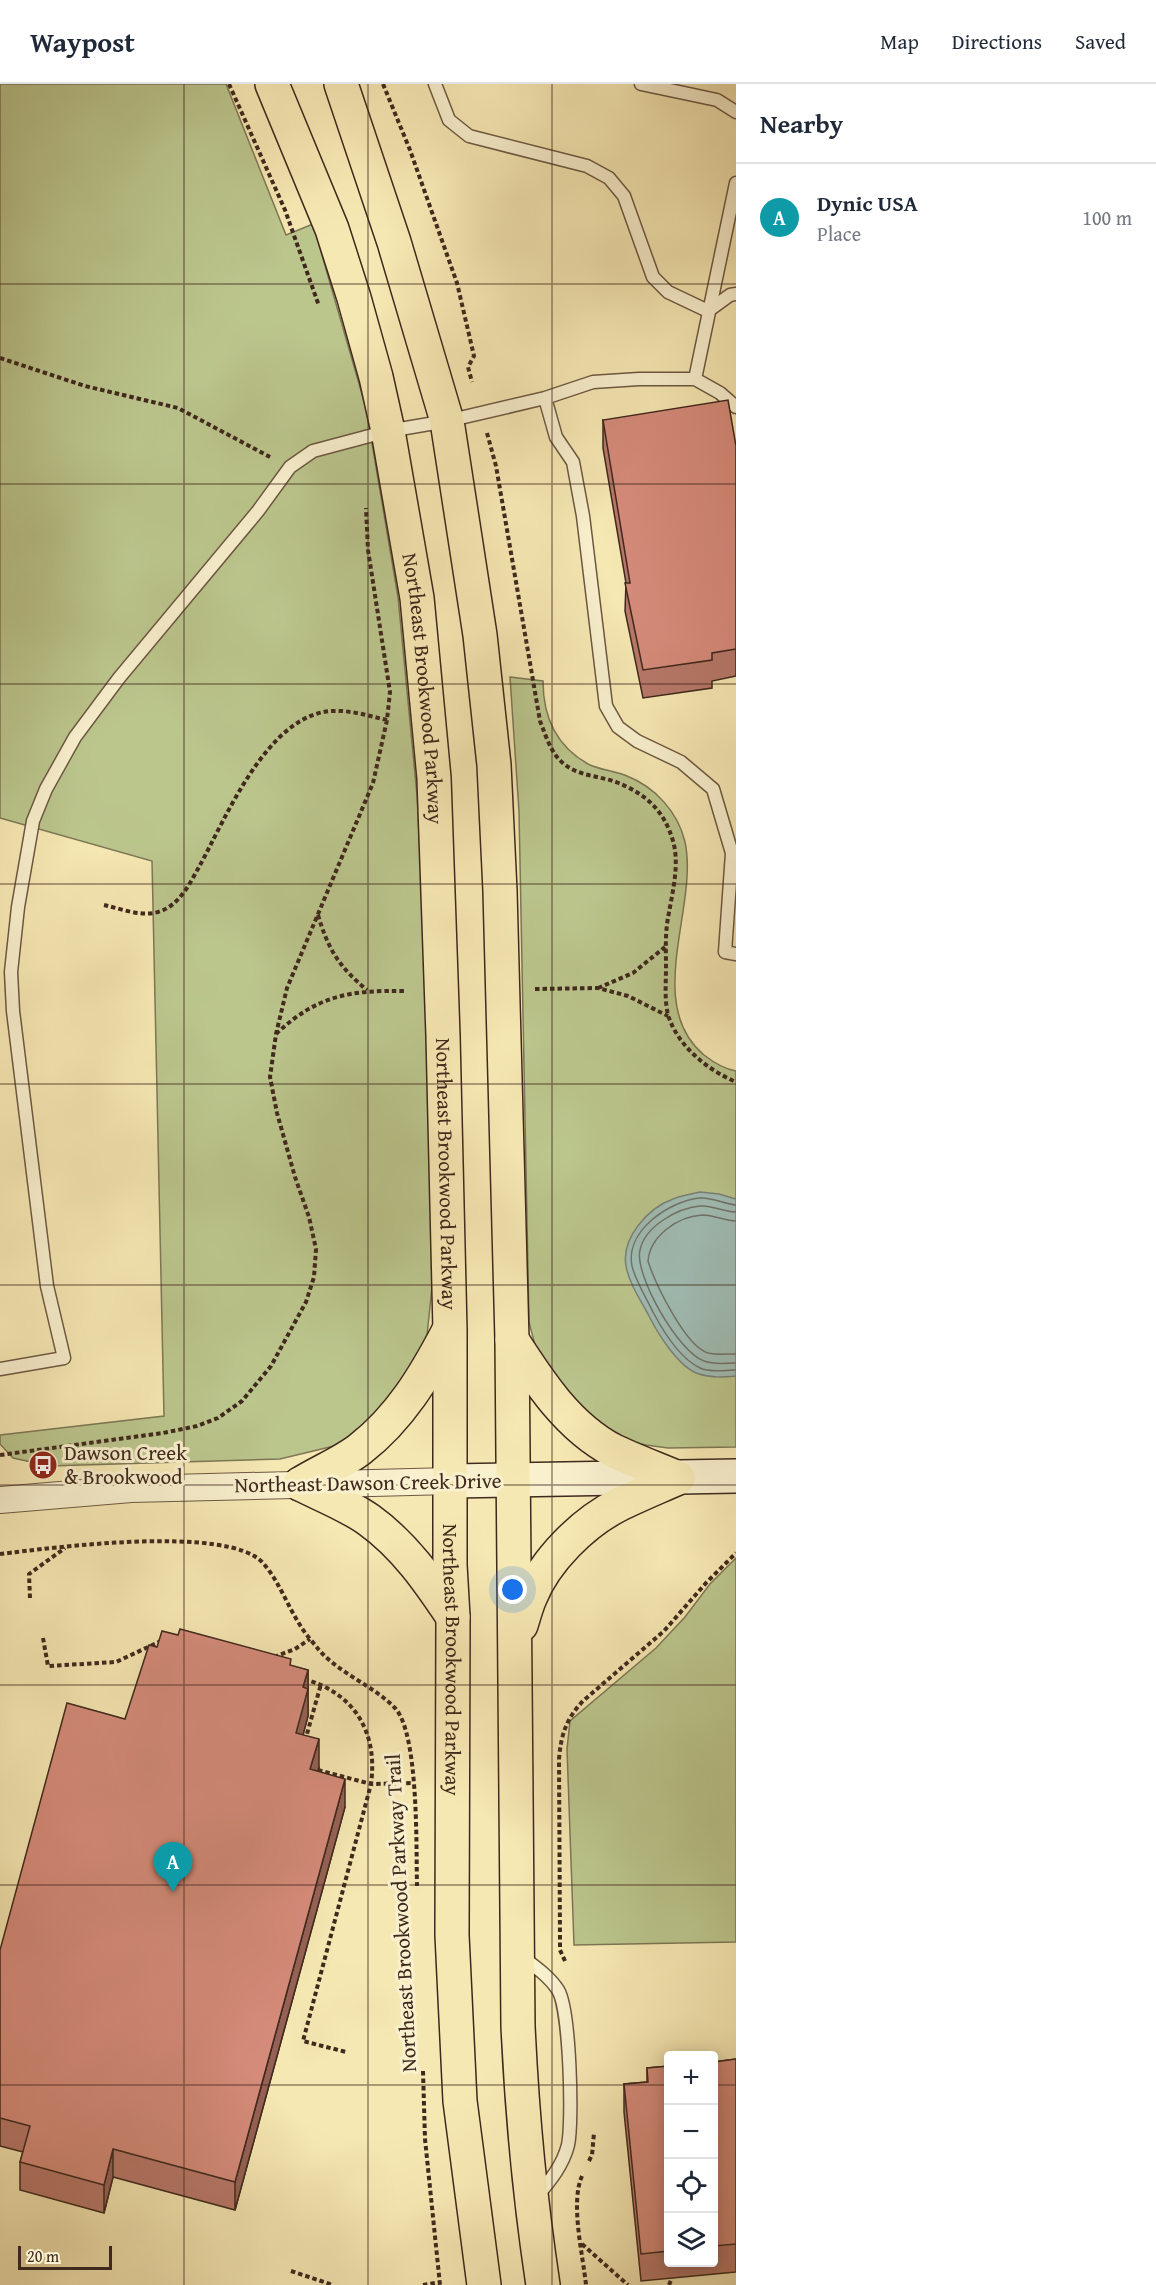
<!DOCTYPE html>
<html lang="en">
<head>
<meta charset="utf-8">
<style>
  body { margin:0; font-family:"Gentium Book Plus",serif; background:#f2f2f3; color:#1f2937 }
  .controls { position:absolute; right:18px; bottom:18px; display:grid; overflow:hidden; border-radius:6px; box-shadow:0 3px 15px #0003 }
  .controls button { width:54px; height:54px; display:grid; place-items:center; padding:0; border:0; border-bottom:2px solid #e0e1e3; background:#fff; color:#1f2937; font:30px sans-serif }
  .scale { position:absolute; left:18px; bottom:15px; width:94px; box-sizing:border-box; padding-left:6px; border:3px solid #3f281d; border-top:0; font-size:16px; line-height:21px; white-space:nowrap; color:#3f281d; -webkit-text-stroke:4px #f9f0ce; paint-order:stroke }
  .you { position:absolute; left:513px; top:1506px; width:21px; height:21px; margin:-15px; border:4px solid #fff; border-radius:50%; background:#1a73e8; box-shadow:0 0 0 9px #1a73e833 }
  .badge { display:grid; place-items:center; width:39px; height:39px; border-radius:50%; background:#8f2418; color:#fff; font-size:20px; font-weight:700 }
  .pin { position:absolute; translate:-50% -50px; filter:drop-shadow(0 2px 3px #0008) }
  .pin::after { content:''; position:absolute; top:32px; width:21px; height:18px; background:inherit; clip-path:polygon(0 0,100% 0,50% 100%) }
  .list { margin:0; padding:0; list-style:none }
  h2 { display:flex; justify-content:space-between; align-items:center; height:78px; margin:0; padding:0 24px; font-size:26px }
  h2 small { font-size:20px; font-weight:400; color:#747a83 }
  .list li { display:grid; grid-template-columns:39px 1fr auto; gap:18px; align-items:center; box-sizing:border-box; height:108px; padding:0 24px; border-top:2px solid #e0e1e3 }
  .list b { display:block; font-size:22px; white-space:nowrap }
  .list p { margin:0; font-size:20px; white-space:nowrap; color:#747a83 }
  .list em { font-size:20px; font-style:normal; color:#747a83 }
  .icon { flex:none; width:33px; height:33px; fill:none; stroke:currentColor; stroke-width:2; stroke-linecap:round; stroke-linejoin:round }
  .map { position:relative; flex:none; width:736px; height:2201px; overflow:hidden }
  header { display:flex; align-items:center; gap:36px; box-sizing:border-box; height:84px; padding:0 30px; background:#fff; border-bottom:2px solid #e0e1e3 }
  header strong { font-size:28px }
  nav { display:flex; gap:33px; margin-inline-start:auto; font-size:21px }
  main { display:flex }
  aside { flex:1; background:#fff }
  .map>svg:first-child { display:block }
  .green { fill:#bbc68d; stroke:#7d7755; stroke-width:1.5 }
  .water { fill:#a0beb6; stroke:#798279; stroke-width:1.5 }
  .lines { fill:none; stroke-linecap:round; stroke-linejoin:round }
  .shore { stroke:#70736a; stroke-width:1.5 }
  .lane-casing { stroke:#6d5842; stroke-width:15 }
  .street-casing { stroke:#6d5842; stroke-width:28 }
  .secondary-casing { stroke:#3f281d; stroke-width:36 }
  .primary-casing { stroke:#3f281d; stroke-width:36 }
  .path { stroke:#3f281d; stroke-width:4; stroke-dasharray:4.5 3; stroke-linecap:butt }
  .lane { stroke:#f9f0ce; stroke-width:12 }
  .street { stroke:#f9f0ce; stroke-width:26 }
  .secondary { stroke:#f9f0ce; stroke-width:33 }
  .primary { stroke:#f6e8b3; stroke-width:33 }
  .wall { fill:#b77869; stroke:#3f281d; stroke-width:1.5 }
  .shaded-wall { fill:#956155; stroke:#3f281d; stroke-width:1.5 }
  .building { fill:#d58b7a; stroke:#3f281d; stroke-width:1.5 }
  .grid { fill:none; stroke:#3f281d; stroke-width:1.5; stroke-opacity:0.55 }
  .labels { text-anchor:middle; stroke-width:6; stroke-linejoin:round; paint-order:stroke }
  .street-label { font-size:21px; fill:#3f281d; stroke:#f9f0ce }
  .poi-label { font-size:21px; fill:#3f281d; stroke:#f9f0ce; text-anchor:start }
</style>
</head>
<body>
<header>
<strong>Waypost</strong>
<nav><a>Map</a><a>Directions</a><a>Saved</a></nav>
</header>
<main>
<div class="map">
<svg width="736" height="2201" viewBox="0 0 736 2201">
  <rect width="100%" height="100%" fill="#f6e8b3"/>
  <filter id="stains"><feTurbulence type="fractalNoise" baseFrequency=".00333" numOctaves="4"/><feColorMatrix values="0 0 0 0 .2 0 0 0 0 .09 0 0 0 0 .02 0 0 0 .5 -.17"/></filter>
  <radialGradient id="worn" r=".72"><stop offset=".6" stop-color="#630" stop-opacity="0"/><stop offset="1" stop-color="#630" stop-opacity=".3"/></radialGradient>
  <path class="green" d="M 0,0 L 226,0 L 286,151 L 313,140 L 366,324 L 398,513 L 417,711 L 427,912 L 432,1203 L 426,1261 L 390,1322 L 338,1361 L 280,1375 L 50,1382 L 13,1374 L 0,1360 L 0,1351 L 164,1332 L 152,777 L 0,734 Z
    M 510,593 L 543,597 C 543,633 556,662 588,680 C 600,686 615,687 627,692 C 655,703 678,728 685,758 C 699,822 643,920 704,971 C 713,978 724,985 736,987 L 736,1363 L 668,1364 L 646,1361 L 629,1357 L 593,1340 L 539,1277 L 529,1238 L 519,727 Z
    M 736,1474 L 736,1858 L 574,1861 L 567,1665 L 570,1637 L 656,1564 L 685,1533 L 710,1500 Z"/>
  <path class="water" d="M 700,1108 L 719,1110 L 736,1115 L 736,1292 C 724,1293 711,1294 699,1290 C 679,1284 658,1250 649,1232 C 641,1217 629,1199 626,1182 C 621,1154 648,1124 673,1115 C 681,1112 691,1110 700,1108 Z"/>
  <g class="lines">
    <path class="shore" d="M 736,1121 C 724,1120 712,1113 700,1114 C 669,1117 625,1147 632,1182 C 636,1198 646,1213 653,1228 C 663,1247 679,1274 700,1284 C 710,1289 725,1286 736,1286
      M 736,1128 C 724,1128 712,1121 700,1122 C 678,1124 645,1142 640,1166 C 634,1191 679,1269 704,1277 C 714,1281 726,1279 736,1279
      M 736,1137 C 725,1137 714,1131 703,1131 C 678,1132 650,1152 648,1177 C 655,1199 685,1262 708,1269 C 717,1271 727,1270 736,1270"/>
    <g class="lane-casing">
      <path id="lane" d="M 435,0 L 449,36 L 469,52 L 587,82 L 609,94 L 624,112 L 653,193 L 668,208 L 708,227
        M 641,0 L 717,16 L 736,28
        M 708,227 L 730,211 L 736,210
        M 695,295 L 736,99
        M 545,314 L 556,353 L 573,378 L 583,432 L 606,622 L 618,643 L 637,657 L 681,678 L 713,705 L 732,769 L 725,868 L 736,870
        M 0,1285 L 64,1274 L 47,1202 L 13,927 L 11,888 L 18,823 L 33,737 L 46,705 L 75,653 L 119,594 L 258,427 L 290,383 L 313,367 L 388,347 L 447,337 L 545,314 L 593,298 L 639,295 L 695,295 L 720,309 L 736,323
        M 521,1872 C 534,1882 549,1892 558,1906 C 570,1925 573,2038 568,2061 C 563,2081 550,2097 537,2112"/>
    </g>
    <g class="street-casing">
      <path id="street" d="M 0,1416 L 131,1405 L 451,1397"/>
    </g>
    <g class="secondary-casing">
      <path id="secondary" d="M 451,1397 L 736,1392"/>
    </g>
    <g class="primary-casing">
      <g id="primary">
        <path id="s1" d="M 272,0 L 332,145 L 354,214 L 376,293 L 388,347 L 417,514 L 434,694 L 443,952 L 450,1246 L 450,1481 L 453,1533 L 452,1851 L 460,2017 L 484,2201"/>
        <path d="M 341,0 L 394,158 L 447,337 L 480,551 L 494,681 L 500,807 L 512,1256 L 518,1942 C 522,2029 530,2115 543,2201"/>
        <path d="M 512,1256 C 539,1298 568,1343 614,1367 C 635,1377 657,1385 678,1394"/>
        <path d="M 300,1400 C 319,1388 342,1379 360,1365 C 400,1334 425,1292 448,1248"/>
        <path d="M 300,1400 C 322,1411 348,1421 369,1436 C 405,1462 429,1497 453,1533"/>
        <path d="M 521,1541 C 524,1532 526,1523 530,1514 C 545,1476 583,1439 618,1421 C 638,1411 658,1403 678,1394"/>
      </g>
    </g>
    <path class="path" d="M 229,0 L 285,126 L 319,222
      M 383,0 L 410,66 L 457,199 L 474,272 L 468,283 L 472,298
      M 0,274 L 85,302 L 178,324 L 270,373
      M 487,349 L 496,382 L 540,637 C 546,652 551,670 564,680 C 579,692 599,692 616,698 C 646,710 664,726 673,757 C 680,781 672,810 668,834 C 665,850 666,867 666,884 C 666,899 664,919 669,934 C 680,964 708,986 736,998
      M 104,821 C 122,825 143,834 161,827 C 180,820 190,799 199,783 C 226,734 268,629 333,627 C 351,626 369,632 387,636
      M 318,831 C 328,865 339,883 367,906
      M 598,904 L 633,889 L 665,863
      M 535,905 L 598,904 L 628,912 L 668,932
      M 276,950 C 317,911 351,906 405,907
      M 0,1371 L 163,1349 L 197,1342 L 218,1334 L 242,1317 L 271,1282 L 306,1218 L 314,1193 L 316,1165 L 309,1133 L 295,1093 L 277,1029 L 270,993 L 276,950 L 287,904 L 373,699 L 387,636 L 390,608 L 368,466 L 366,424
      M 0,1470 C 51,1464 228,1440 263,1479 C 279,1497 287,1521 300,1541 C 305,1550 313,1558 319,1566 C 340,1590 374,1602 395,1624 C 419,1650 416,1764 417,1802
      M 30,1514 L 29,1490 L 65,1464
      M 43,1554 L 48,1582 L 116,1578 L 161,1557
      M 274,1573 L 295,1565 L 310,1555
      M 304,1595 C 355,1609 378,1649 371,1700 L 303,1957 L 346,1968
      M 305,1657 L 321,1600
      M 318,1686 L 371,1700 L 413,1699
      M 565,1877 L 560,1866 L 560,1857 L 559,1675 C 561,1651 566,1635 583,1617 L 664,1547 L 706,1499 L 736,1469
      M 423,1987 L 425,2055 L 440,2201
      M 589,2077 L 592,2071 L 594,2049
      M 582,2092 C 570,2119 583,2171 586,2201
      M 582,2160 L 628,2201
      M 291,2187 L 333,2201
      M 423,2201 L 440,2198
      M 669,2201 L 672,2194"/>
    <use href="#lane" class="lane"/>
    <use href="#street" class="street"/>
    <use href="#secondary" class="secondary"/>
    <use href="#primary" class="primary"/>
  </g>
  <path class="wall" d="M 603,336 L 736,362 L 736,592 L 712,597 L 712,604 L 643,614 L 625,527 L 626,499 L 603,364 Z
    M 157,1563 L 291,1582 L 308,1586 L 308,1632 L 303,1651 L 319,1683 L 318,1688 L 345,1723 L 235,2126 L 113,2093 L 104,2129 L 20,2106 L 20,2078 L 23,2068 L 0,2062 L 0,1866 L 125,1635 Z
    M 736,1975 L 736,2188 L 641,2197 L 624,2028 L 624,2000 L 647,1998 L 647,1984 L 669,1982 L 669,2178 L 714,2178 L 714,1978 Z"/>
  <path class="shaded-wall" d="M 308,1586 L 308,1632 L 296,1677 L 296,1649 L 303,1603 Z
    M 319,1655 L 319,1683 L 310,1713 L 310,1685 Z
    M 345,1695 L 345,1723 L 235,2126 L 235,2098 Z
    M 113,2065 L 113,2093 L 104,2129 L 104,2101 Z"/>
  <path class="building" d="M 728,316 L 736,362 L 736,565 L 712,569 L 712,576 L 643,586 L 625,499 L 630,499 L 603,336 Z
    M 180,1545 L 291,1575 L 290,1581 L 308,1586 L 303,1603 L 308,1605 L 296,1649 L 319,1655 L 310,1685 L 345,1695 L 235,2098 L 113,2065 L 104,2101 L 20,2078 L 30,2042 L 0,2034 L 0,1866 L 67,1619 L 125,1635 L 149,1561 L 157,1563 L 162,1547 L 178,1551 Z
    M 736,1975 L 736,2160 L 714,2162 L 714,1978 Z
    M 669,1982 L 669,2167 L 641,2170 L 624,2000 L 648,1998 L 647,1984 Z"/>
  <path class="grid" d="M 184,0 L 184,2201M 368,0 L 368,2201M 552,0 L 552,2201M 0,200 L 736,200M 0,400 L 736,400M 0,600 L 736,600M 0,800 L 736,800M 0,1000 L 736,1000M 0,1201 L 736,1201M 0,1401 L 736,1401M 0,1601 L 736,1601M 0,1801 L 736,1801M 0,2001 L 668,2001M 714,2001 L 736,2001"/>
  <defs>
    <g id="bus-disc" transform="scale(1.5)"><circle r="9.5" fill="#8f2418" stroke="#f9f0ce"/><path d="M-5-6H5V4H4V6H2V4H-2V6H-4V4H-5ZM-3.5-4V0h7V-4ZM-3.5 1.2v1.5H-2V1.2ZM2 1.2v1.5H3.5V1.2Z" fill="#fff"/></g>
  </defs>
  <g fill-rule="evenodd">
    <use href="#bus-disc" x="43" y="1381"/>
  </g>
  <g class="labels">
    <g class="street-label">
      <text dy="7" stroke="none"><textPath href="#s1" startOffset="627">Northeast Brookwood Parkway</textPath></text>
      <text dy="7" stroke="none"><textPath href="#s1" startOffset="1113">Northeast Brookwood Parkway</textPath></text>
      <text transform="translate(368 1399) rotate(-1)" y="7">Northeast Dawson Creek Drive</text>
      <text dy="7" stroke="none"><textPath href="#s1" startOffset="1599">Northeast Brookwood Parkway</textPath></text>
      <text transform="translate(401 1829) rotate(-93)" y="7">Northeast Brookwood Parkway Trail</text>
    </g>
    <g class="poi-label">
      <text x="64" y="1376">Dawson Creek<tspan x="64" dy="24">&amp; Brookwood</tspan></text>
    </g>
  </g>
  <rect width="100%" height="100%" filter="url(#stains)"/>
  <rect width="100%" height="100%" fill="url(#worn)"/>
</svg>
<div class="controls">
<button>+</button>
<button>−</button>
<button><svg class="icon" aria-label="locate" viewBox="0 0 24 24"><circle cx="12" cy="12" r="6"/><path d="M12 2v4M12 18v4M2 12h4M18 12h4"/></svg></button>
<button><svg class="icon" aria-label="layers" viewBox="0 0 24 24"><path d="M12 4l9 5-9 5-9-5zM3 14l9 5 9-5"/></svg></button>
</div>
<div class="scale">20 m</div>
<div class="you"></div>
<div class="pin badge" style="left:173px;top:1808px;background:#0f9aa8">A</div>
</div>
<aside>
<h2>Nearby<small></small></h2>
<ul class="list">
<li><span class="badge" style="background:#0f9aa8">A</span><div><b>Dynic USA</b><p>Place</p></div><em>100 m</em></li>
</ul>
</aside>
</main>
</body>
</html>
